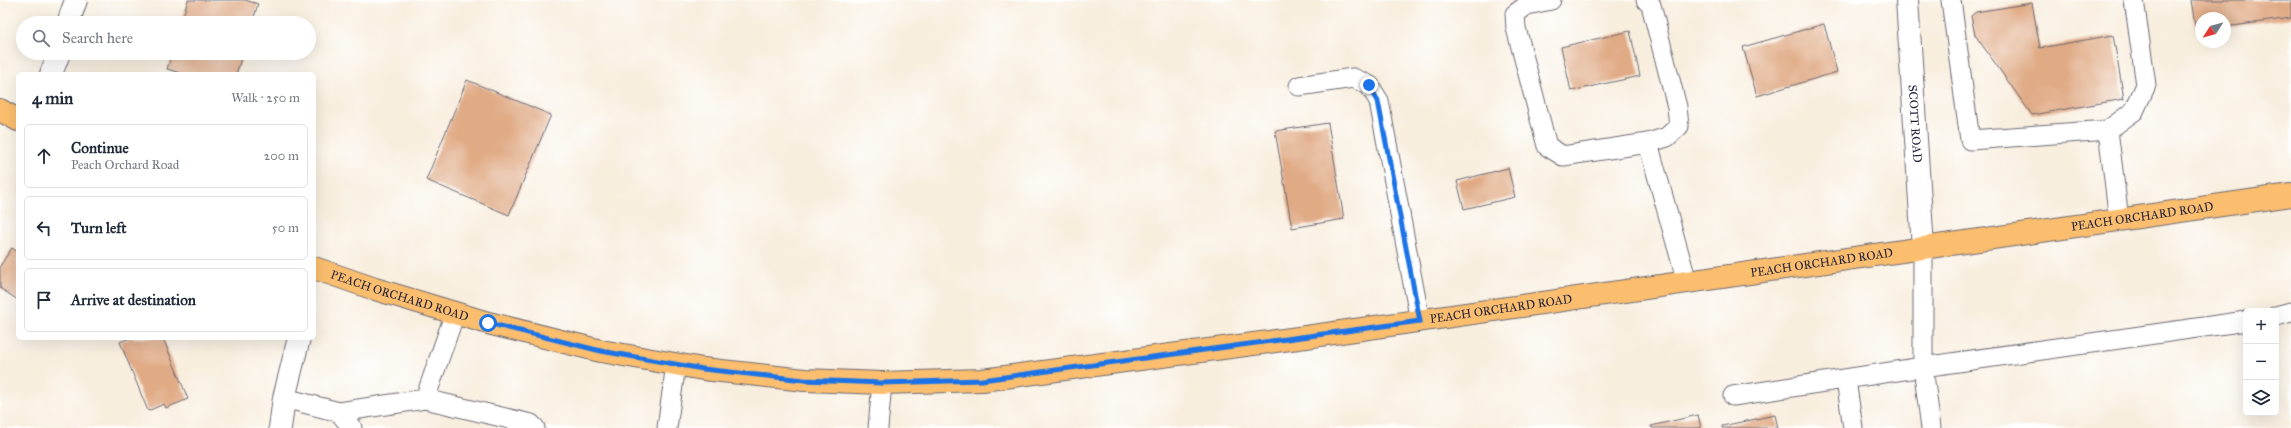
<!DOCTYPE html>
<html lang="en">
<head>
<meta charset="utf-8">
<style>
  body { margin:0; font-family:"IM FELL Great Primer",serif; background:#f2f2f3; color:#1f2937 }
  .controls { position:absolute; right:12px; bottom:12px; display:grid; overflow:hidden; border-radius:6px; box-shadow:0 4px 16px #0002 }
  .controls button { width:36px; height:36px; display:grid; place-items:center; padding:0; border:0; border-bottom:1px solid #e0e1e3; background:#fff; color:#1f2937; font:20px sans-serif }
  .compass { position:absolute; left:2195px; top:12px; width:36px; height:36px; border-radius:50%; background:#fff; box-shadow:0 4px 16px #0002; rotate:234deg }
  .stop { position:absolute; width:12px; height:12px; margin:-9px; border:3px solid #1a73e8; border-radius:50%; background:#fff }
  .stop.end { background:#1a73e8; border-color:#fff; box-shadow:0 1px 4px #0008 }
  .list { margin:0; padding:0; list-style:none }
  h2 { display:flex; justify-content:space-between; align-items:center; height:52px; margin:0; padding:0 16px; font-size:17px }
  h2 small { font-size:13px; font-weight:400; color:#747a83 }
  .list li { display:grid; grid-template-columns:26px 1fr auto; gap:12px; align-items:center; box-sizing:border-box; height:64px; margin:0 8px 8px; padding:0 8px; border:1px solid #e0e1e3; border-radius:6px }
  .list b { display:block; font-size:15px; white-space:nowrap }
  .list p { margin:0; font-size:13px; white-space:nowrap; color:#747a83 }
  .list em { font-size:13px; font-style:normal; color:#747a83 }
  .icon { flex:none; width:22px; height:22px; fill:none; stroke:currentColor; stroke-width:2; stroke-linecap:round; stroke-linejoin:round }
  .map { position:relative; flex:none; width:2291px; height:428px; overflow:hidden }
  .search { position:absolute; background:#fff; box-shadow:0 4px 16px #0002; left:16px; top:16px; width:300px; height:44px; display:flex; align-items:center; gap:10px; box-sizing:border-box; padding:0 14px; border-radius:22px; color:#747a83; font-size:15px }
  .panel { position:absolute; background:#fff; box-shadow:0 4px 16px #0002; left:16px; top:72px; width:300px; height:268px; border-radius:6px }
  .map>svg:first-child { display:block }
  .building { fill:#e0aa85 }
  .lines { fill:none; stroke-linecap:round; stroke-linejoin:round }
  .service-casing { stroke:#6d6974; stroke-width:21 }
  .minor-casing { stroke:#6d6974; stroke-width:24 }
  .primary-casing { stroke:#6d6974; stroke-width:24 }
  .service { stroke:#fff; stroke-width:19 }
  .minor { stroke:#fff; stroke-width:22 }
  .primary { stroke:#fbbe6e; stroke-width:22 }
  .route { stroke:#1a73e8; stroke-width:5 }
  .labels { text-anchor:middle; stroke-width:3; stroke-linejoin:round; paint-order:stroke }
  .street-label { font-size:12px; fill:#22223b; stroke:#fff }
</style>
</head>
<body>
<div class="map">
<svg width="2291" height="428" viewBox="0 0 2291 428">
  <rect width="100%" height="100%" fill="#fff"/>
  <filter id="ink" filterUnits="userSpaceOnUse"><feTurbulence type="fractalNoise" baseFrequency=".025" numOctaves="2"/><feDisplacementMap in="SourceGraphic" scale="8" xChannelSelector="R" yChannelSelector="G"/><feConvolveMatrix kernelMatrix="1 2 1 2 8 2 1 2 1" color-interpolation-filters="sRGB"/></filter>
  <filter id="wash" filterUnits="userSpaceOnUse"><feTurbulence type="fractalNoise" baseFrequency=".012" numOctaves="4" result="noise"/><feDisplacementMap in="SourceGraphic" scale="16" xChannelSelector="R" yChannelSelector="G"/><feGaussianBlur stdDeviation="0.9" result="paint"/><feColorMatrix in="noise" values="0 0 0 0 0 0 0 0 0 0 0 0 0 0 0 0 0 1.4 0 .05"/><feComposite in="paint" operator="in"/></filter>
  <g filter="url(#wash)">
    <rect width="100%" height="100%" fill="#f8eede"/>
    <g id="blocks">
      <path class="building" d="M 188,0 L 245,0 L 258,4 L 252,23 L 181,23 Z
        M 2191,0 L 2291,0 L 2291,18 L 2225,27 L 2225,18 L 2201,18 L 2201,30 L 2196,31 Z
        M 2032,3 L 2040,48 L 2113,35 L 2124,99 L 2032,115 L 1975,35 L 1971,16 L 1976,12 Z
        M 1824,24 L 1837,72 L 1757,96 L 1743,47 Z
        M 1630,31 L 1640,76 L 1571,91 L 1561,47 Z
        M 172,53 L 243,53 L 236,74 L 184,74 L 167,69 Z
        M 467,80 L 551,115 L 509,215 L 426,180 Z
        M 1328,123 L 1344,219 L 1292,228 L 1275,131 Z
        M 1508,168 L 1515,197 L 1464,209 L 1457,181 Z
        M 12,248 L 18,252 L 18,300 L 0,288 L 0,266 Z
        M 130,338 L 163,338 L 188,399 L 166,408 L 164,404 L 148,411 L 120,342 Z
        M 1698,415 L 1701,428 L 1652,428 L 1651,426 Z
        M 1775,415 L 1778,428 L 1722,428 L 1722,426 Z"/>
    </g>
  </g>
  <g filter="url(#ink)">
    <use href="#blocks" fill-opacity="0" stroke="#6d6974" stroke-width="1"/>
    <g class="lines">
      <g class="service-casing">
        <path id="service" d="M 1551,0 L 1527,5 L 1515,14 L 1516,28 L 1547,146 L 1563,156 L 1648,143 L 1667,137 L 1679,126 L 1677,107 L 1651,5 L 1646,0
          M 1951,0 L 1970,140 L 2108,130 L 2134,111 L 2146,85 L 2134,0
          M 1299,86 L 1353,78 L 1369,85 L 1379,101 L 1420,321
          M 2108,130 L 2119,220
          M 1648,143 L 1687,282
          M 1923,248 L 1923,367 L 2246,321
          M 2276,316 L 2291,312
          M 1846,380 L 1853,428
          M 1733,396 L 1923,367 L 1931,428
          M 284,398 L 339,412
          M 425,399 L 455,313
          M 352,428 L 339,412 L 425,399 L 531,424 L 535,428
          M 667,428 L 676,364
          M 878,428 L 882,383"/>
      </g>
      <g class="minor-casing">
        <g id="minor">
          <path id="s1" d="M 1907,0 L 1923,248"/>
          <path d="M 68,23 L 76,0"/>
          <path d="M 51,74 L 59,53"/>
          <path d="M 280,428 L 284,398 L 299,338"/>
        </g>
      </g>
      <g class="primary-casing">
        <g id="primary">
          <path d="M 0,110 L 18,120"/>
          <path id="s2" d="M 314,268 L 375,289 L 488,323 L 601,351 L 703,369 L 805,380 L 882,383 L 982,380 L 1306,337 L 2291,195"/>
        </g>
      </g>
      <use href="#service" class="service"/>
      <use href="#minor" class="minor"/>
      <use href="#primary" class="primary"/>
    </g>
  </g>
  <g class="lines" filter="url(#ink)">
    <path class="route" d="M 488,323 L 601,351 L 703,369 L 804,380 L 882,383 L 982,380 L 1420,321 L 1378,101 L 1369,85"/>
  </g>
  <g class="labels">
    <g class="street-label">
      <text dy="4" stroke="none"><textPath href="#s1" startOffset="124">SCOTT ROAD</textPath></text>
      <text dy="4" stroke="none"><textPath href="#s2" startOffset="1854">PEACH ORCHARD ROAD</textPath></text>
      <text dy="4" stroke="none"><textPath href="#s2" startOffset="1530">PEACH ORCHARD ROAD</textPath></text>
      <text dy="4" stroke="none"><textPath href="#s2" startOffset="90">PEACH ORCHARD ROAD</textPath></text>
      <text dy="4" stroke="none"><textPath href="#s2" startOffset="1206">PEACH ORCHARD ROAD</textPath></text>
    </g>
  </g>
</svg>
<div class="controls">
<button>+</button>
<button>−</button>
<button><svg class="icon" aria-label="layers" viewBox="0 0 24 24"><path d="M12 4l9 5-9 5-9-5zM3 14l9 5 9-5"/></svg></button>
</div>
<svg class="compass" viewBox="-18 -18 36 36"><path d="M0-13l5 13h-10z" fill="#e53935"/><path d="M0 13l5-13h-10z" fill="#747a83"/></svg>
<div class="stop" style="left:488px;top:323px"></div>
<div class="stop end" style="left:1369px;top:85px"></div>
<div class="search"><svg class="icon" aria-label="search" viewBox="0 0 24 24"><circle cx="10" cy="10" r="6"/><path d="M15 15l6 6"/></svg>Search here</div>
<section class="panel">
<h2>4 min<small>Walk · 250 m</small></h2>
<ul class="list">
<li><svg class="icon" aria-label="ahead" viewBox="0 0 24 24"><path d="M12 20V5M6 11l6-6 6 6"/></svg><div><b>Continue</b><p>Peach Orchard Road</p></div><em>200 m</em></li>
<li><svg class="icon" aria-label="left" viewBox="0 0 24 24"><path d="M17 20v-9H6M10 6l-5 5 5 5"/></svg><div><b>Turn left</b></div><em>50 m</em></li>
<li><svg class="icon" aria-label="arrive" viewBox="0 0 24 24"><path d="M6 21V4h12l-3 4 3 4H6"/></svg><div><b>Arrive at destination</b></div></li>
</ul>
</section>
</div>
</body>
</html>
